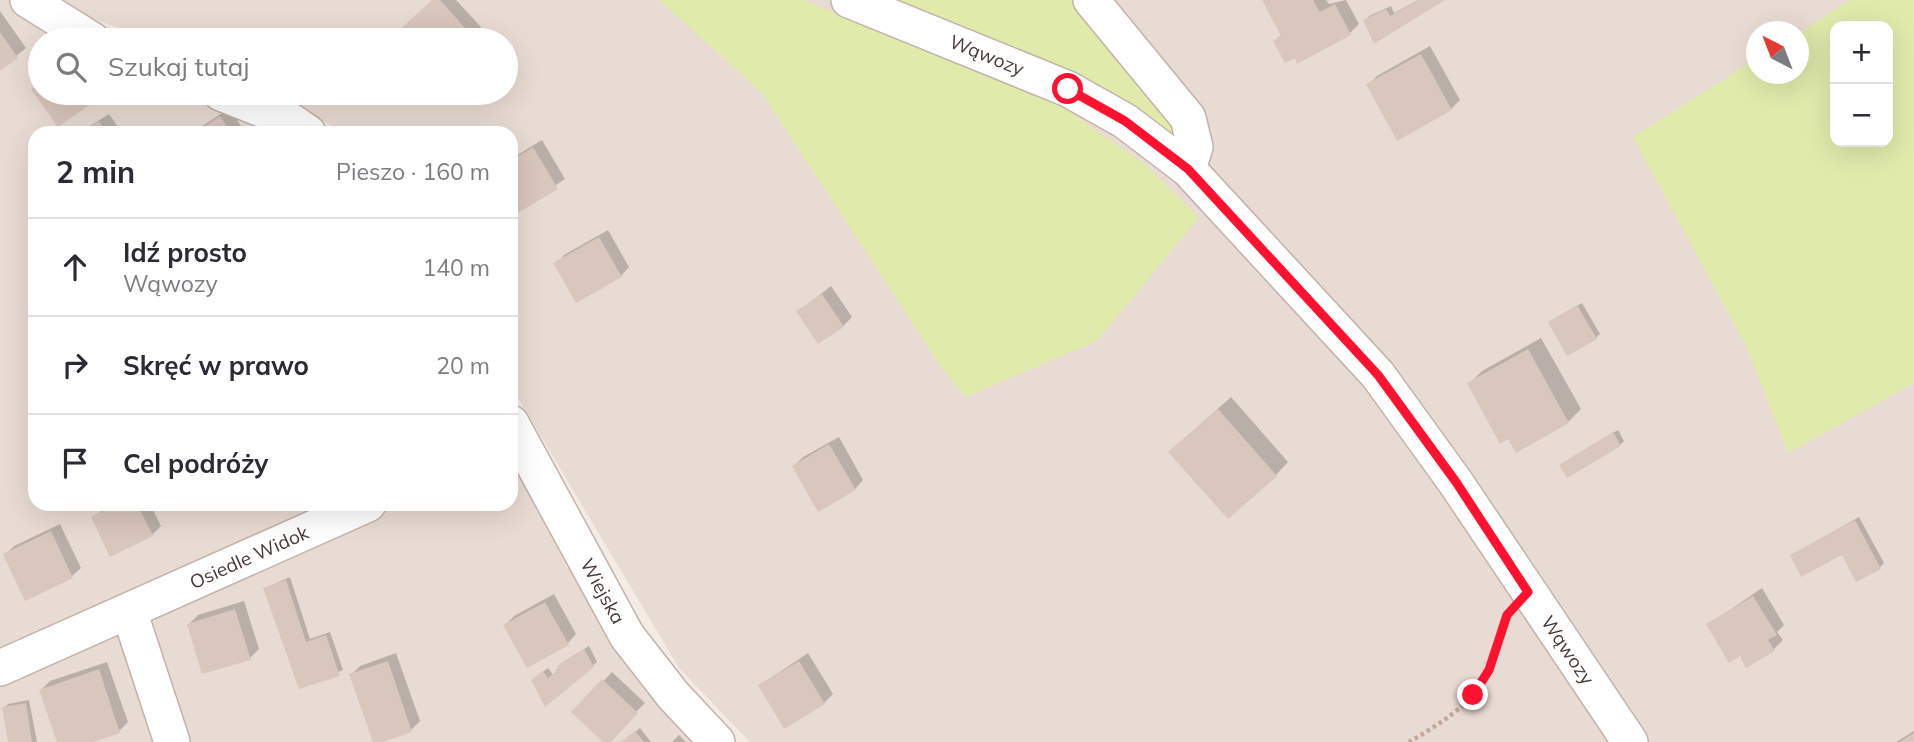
<!DOCTYPE html>
<html lang="pl">
<head>
<meta charset="utf-8">
<style>
  body { margin:0; font-family:Mulish,sans-serif; background:#f7f7f7; color:#2b2b33 }
  .controls { position:absolute; right:21px; top:21px; display:grid; overflow:hidden; border-radius:14px; box-shadow:0 7px 28px #0002 }
  .controls button { width:63px; height:63px; display:grid; place-items:center; padding:0; border:0; border-bottom:2px solid #e1e1e2; background:#fff; color:#2b2b33; font:35px sans-serif }
  .compass { position:absolute; left:1746px; top:21px; width:63px; height:63px; border-radius:50%; background:#fff; box-shadow:0 7px 28px #0002; rotate:318deg }
  .stop { position:absolute; width:21px; height:21px; margin:-16px; border:5px solid #ff112f; border-radius:50%; background:#fff }
  .stop.end { background:#ff112f; border-color:#fff; box-shadow:0 2px 7px #0008 }
  .list { margin:0; padding:0; list-style:none }
  h2 { display:flex; justify-content:space-between; align-items:center; height:91px; margin:0; padding:0 28px; font-size:30px }
  h2 small { font-size:23px; font-weight:400; color:#7c7c81 }
  .list li { display:grid; grid-template-columns:46px 1fr auto; gap:21px; align-items:center; box-sizing:border-box; height:98px; padding:0 28px; border-top:2px solid #e1e1e2 }
  .list b { display:block; font-size:26px; white-space:nowrap }
  .list p { margin:0; font-size:23px; white-space:nowrap; color:#7c7c81 }
  .list em { font-size:23px; font-style:normal; color:#7c7c81 }
  .icon { flex:none; width:38px; height:38px; fill:none; stroke:currentColor; stroke-width:2; stroke-linecap:round; stroke-linejoin:round }
  .map { position:relative; flex:none; width:1914px; height:742px; overflow:hidden }
  .search { position:absolute; background:#fff; box-shadow:0 7px 28px #0002; left:28px; top:28px; width:490px; height:77px; display:flex; align-items:center; gap:18px; box-sizing:border-box; padding:0 24px; border-radius:38px; color:#7c7c81; font-size:26px }
  .panel { position:absolute; background:#fff; box-shadow:0 7px 28px #0002; left:28px; top:126px; width:490px; height:385px; border-radius:21px }
  .map>svg:first-child { display:block }
  .residential { fill:#e8dbd3; fill-rule:evenodd }
  .green { fill:#dfeaab; fill-rule:evenodd }
  .shadow { fill:#0003 }
  .building { fill:#d9c6bd }
  .lines { fill:none; stroke-linecap:round; stroke-linejoin:round }
  .street-casing { stroke:#c2b3aa; stroke-width:38 }
  .path { stroke:#c2a798; stroke-width:4.5; stroke-dasharray:3.5 3.5; stroke-linecap:butt }
  .street { stroke:#fff; stroke-width:35 }
  .route { stroke:#ff112f; stroke-width:9 }
  .labels { text-anchor:middle; stroke-width:7; stroke-linejoin:round; paint-order:stroke }
  .street-label { font-size:19px; fill:#463a34; stroke:#fff }
</style>
</head>
<body>
<div class="map">
<svg width="1914" height="742" viewBox="0 0 1914 742">
  <rect width="100%" height="100%" fill="#f4ebe5"/>
  <path class="residential" d="M 0,0 L 11,0 L 71,40 L 40,40 L 40,93 L 184,93 L 277,133 L 35,133 L 35,504 L 327,504 L 0,650 Z
    M 58,0 L 1914,0 L 1914,742 L 750,742 L 679,668 L 511,386 L 511,133 L 344,133 L 273,93 L 506,93 L 506,40 L 153,40 L 79,14 ZM 1835,26 L 1888,26 L 1888,142 L 1835,142 ZM 1756,32 L 1798,32 L 1798,74 L 1756,74 Z
    M 511,454 L 698,742 L 0,742 L 0,684 L 400,504 L 511,504 Z"/>
  <path class="green" d="M 659,0 L 803,0 L 1052,100 L 1143,163 L 1199,217 L 1098,340 L 966,397 L 943,370 L 761,92 Z
    M 888,0 L 1076,0 L 1176,121 L 1176,135 L 1172,138 Z
    M 1850,0 L 1914,0 L 1914,383 L 1788,453 L 1748,350 L 1633,137 L 1756,59 L 1756,74 L 1798,74 L 1799,33 ZM 1835,26 L 1888,26 L 1888,142 L 1835,142 Z"/>
  <path class="shadow" d="M 434,0 L 456,0 L 481,27 L 467,40 L 411,40 L 402,30 Z
    M 1264,0 L 1326,0 L 1329,4 L 1346,0 L 1359,24 L 1350,33 L 1298,61 L 1275,41 L 1282,34 Z
    M 1418,0 L 1443,0 L 1375,42 L 1365,21 L 1369,16 L 1391,6 L 1394,13 Z
    M 0,11 L 26,48 L 0,69 Z
    M 1430,46 L 1460,100 L 1451,109 L 1368,85 L 1377,76 Z
    M 40,83 L 40,93 L 103,93 L 58,125 L 34,89 Z
    M 230,108 L 245,133 L 192,133 L 193,132 Z
    M 109,114 L 122,133 L 79,133 Z
    M 542,140 L 565,179 L 511,215 L 511,159 Z
    M 608,230 L 629,267 L 621,276 L 556,264 L 564,255 Z
    M 831,286 L 852,317 L 843,326 L 798,312 Z
    M 1582,303 L 1600,334 L 1596,338 L 1554,319 Z
    M 1541,338 L 1581,409 L 1568,422 L 1469,384 L 1482,371 Z
    M 1231,397 L 1288,462 L 1276,475 L 1184,439 Z
    M 1618,430 L 1624,441 L 1620,445 L 1566,461 Z
    M 839,437 L 863,480 L 855,489 L 794,466 L 803,457 Z
    M 110,504 L 150,504 L 161,526 L 152,535 L 93,517 Z
    M 1859,517 L 1884,563 L 1880,567 L 1857,580 L 1843,553 L 1792,555 Z
    M 60,524 L 81,568 L 72,576 L 5,555 L 14,546 Z
    M 290,577 L 310,639 L 330,632 L 343,670 L 300,687 L 265,588 Z
    M 1762,588 L 1784,625 L 1777,632 L 1783,640 L 1774,649 L 1740,654 L 1709,624 Z
    M 554,594 L 576,634 L 568,643 L 505,625 L 514,616 Z
    M 244,601 L 259,649 L 250,658 L 189,624 L 198,615 Z
    M 589,646 L 597,662 L 546,705 L 537,676 L 548,668 L 553,675 L 563,662 Z
    M 396,653 L 420,721 L 411,730 L 375,742 L 351,675 L 360,666 Z
    M 808,653 L 833,694 L 824,703 L 760,685 Z
    M 107,662 L 128,722 L 119,731 L 88,742 L 59,742 L 41,690 L 50,681 Z
    M 612,672 L 645,703 L 606,742 L 574,712 Z
    M 29,700 L 37,742 L 10,742 L 4,708 L 8,704 Z
    M 640,728 L 651,742 L 623,742 Z
    M 1914,731 L 1914,742 L 1896,742 Z
    M 679,735 L 686,742 L 672,742 Z"/>
  <path class="building" d="M 432,0 L 440,0 L 473,37 L 469,40 L 409,40 L 399,30 Z
    M 1262,0 L 1313,0 L 1320,12 L 1335,4 L 1351,35 L 1297,64 L 1295,58 L 1285,63 L 1273,41 L 1281,36 Z
    M 1418,0 L 1445,0 L 1374,44 L 1363,20 L 1386,9 L 1390,16 Z
    M 0,32 L 18,58 L 0,71 Z
    M 1421,54 L 1452,110 L 1397,141 L 1366,84 Z
    M 40,83 L 40,93 L 98,93 L 101,97 L 58,127 L 31,89 Z
    M 220,116 L 231,133 L 194,133 Z
    M 99,121 L 107,133 L 81,133 Z
    M 533,147 L 558,189 L 511,217 L 511,161 Z
    M 599,237 L 622,277 L 576,303 L 553,263 Z
    M 822,294 L 844,327 L 818,344 L 796,311 Z
    M 1577,305 L 1597,339 L 1567,356 L 1548,322 Z
    M 1528,349 L 1569,423 L 1516,453 L 1508,439 L 1500,444 L 1467,383 Z
    M 1218,409 L 1277,476 L 1228,519 L 1168,452 Z
    M 1613,432 L 1621,446 L 1567,478 L 1559,465 Z
    M 829,444 L 856,490 L 818,512 L 792,466 Z
    M 116,504 L 137,504 L 153,536 L 110,557 L 91,517 Z
    M 1855,520 L 1881,569 L 1856,582 L 1842,555 L 1801,577 L 1790,555 Z
    M 51,531 L 73,578 L 25,601 L 3,554 Z
    M 286,580 L 306,642 L 326,635 L 340,676 L 299,689 L 263,588 Z
    M 1753,596 L 1777,635 L 1768,640 L 1775,651 L 1746,668 L 1740,656 L 1729,663 L 1706,624 Z
    M 545,602 L 569,645 L 527,668 L 503,625 Z
    M 235,609 L 251,660 L 202,674 L 187,624 Z
    M 584,649 L 594,667 L 545,707 L 531,680 L 543,671 L 548,678 L 559,669 L 557,666 Z
    M 388,661 L 412,732 L 383,742 L 373,742 L 349,674 Z
    M 799,661 L 825,704 L 784,729 L 758,685 Z
    M 99,669 L 120,733 L 93,742 L 57,742 L 39,690 Z
    M 602,679 L 638,713 L 611,742 L 603,742 L 571,712 Z
    M 26,703 L 32,742 L 8,742 L 2,707 Z
    M 635,731 L 644,742 L 621,742 Z
    M 1914,733 L 1914,742 L 1899,742 Z"/>
  <g class="lines">
    <g class="street-casing">
      <path id="street" d="M 28,0 L 92,40
        M 849,0 L 1068,89 L 1125,121 L 1188,169 L 1378,375 L 1456,483 L 1630,742
        M 1091,0 L 1188,118 L 1195,147 L 1188,169
        M 221,93 L 289,120 L 308,133
        M 511,423 L 627,636 L 673,695 L 717,742
        M 129,611 L 172,742
        M 0,668 L 368,504"/>
    </g>
    <path class="path" d="M 1409,742 C 1438,725 1477,702 1490,669 C 1496,652 1501,634 1507,616"/>
    <use href="#street" class="street"/>
  </g>
  <g class="lines">
    <path class="route" d="M 1068,89 L 1125,121 L 1188,169 L 1378,375 L 1456,482 L 1528,592 L 1507,615 L 1489,670 L 1473,695"/>
  </g>
  <g class="labels">
    <g class="street-label">
      <text transform="translate(987 55) rotate(22)" y="7">Wąwozy</text>
      <text transform="translate(249 557) rotate(-24)" y="7">Osiedle Widok</text>
      <text transform="translate(603 591) rotate(61)" y="7">Wiejska</text>
      <text transform="translate(1568 650) rotate(56)" y="7">Wąwozy</text>
    </g>
  </g>
</svg>
<div class="controls">
<button>+</button>
<button>−</button>
</div>
<svg class="compass" viewBox="-18 -18 36 36"><path d="M0-13l5 13h-10z" fill="#e53935"/><path d="M0 13l5-13h-10z" fill="#7c7c81"/></svg>
<div class="stop" style="left:1068px;top:89px"></div>
<div class="stop end" style="left:1473px;top:695px"></div>
<div class="search"><svg class="icon" aria-label="search" viewBox="0 0 24 24"><circle cx="10" cy="10" r="6"/><path d="M15 15l6 6"/></svg>Szukaj tutaj</div>
<section class="panel">
<h2>2 min<small>Pieszo · 160 m</small></h2>
<ul class="list">
<li><svg class="icon" aria-label="ahead" viewBox="0 0 24 24"><path d="M12 20V5M6 11l6-6 6 6"/></svg><div><b>Idź prosto</b><p>Wąwozy</p></div><em>140 m</em></li>
<li><svg class="icon" aria-label="right" viewBox="0 0 24 24"><path d="M7 20v-9h11M14 6l5 5-5 5"/></svg><div><b>Skręć w prawo</b></div><em>20 m</em></li>
<li><svg class="icon" aria-label="arrive" viewBox="0 0 24 24"><path d="M6 21V4h12l-3 4 3 4H6"/></svg><div><b>Cel podróży</b></div></li>
</ul>
</section>
</div>
</body>
</html>
